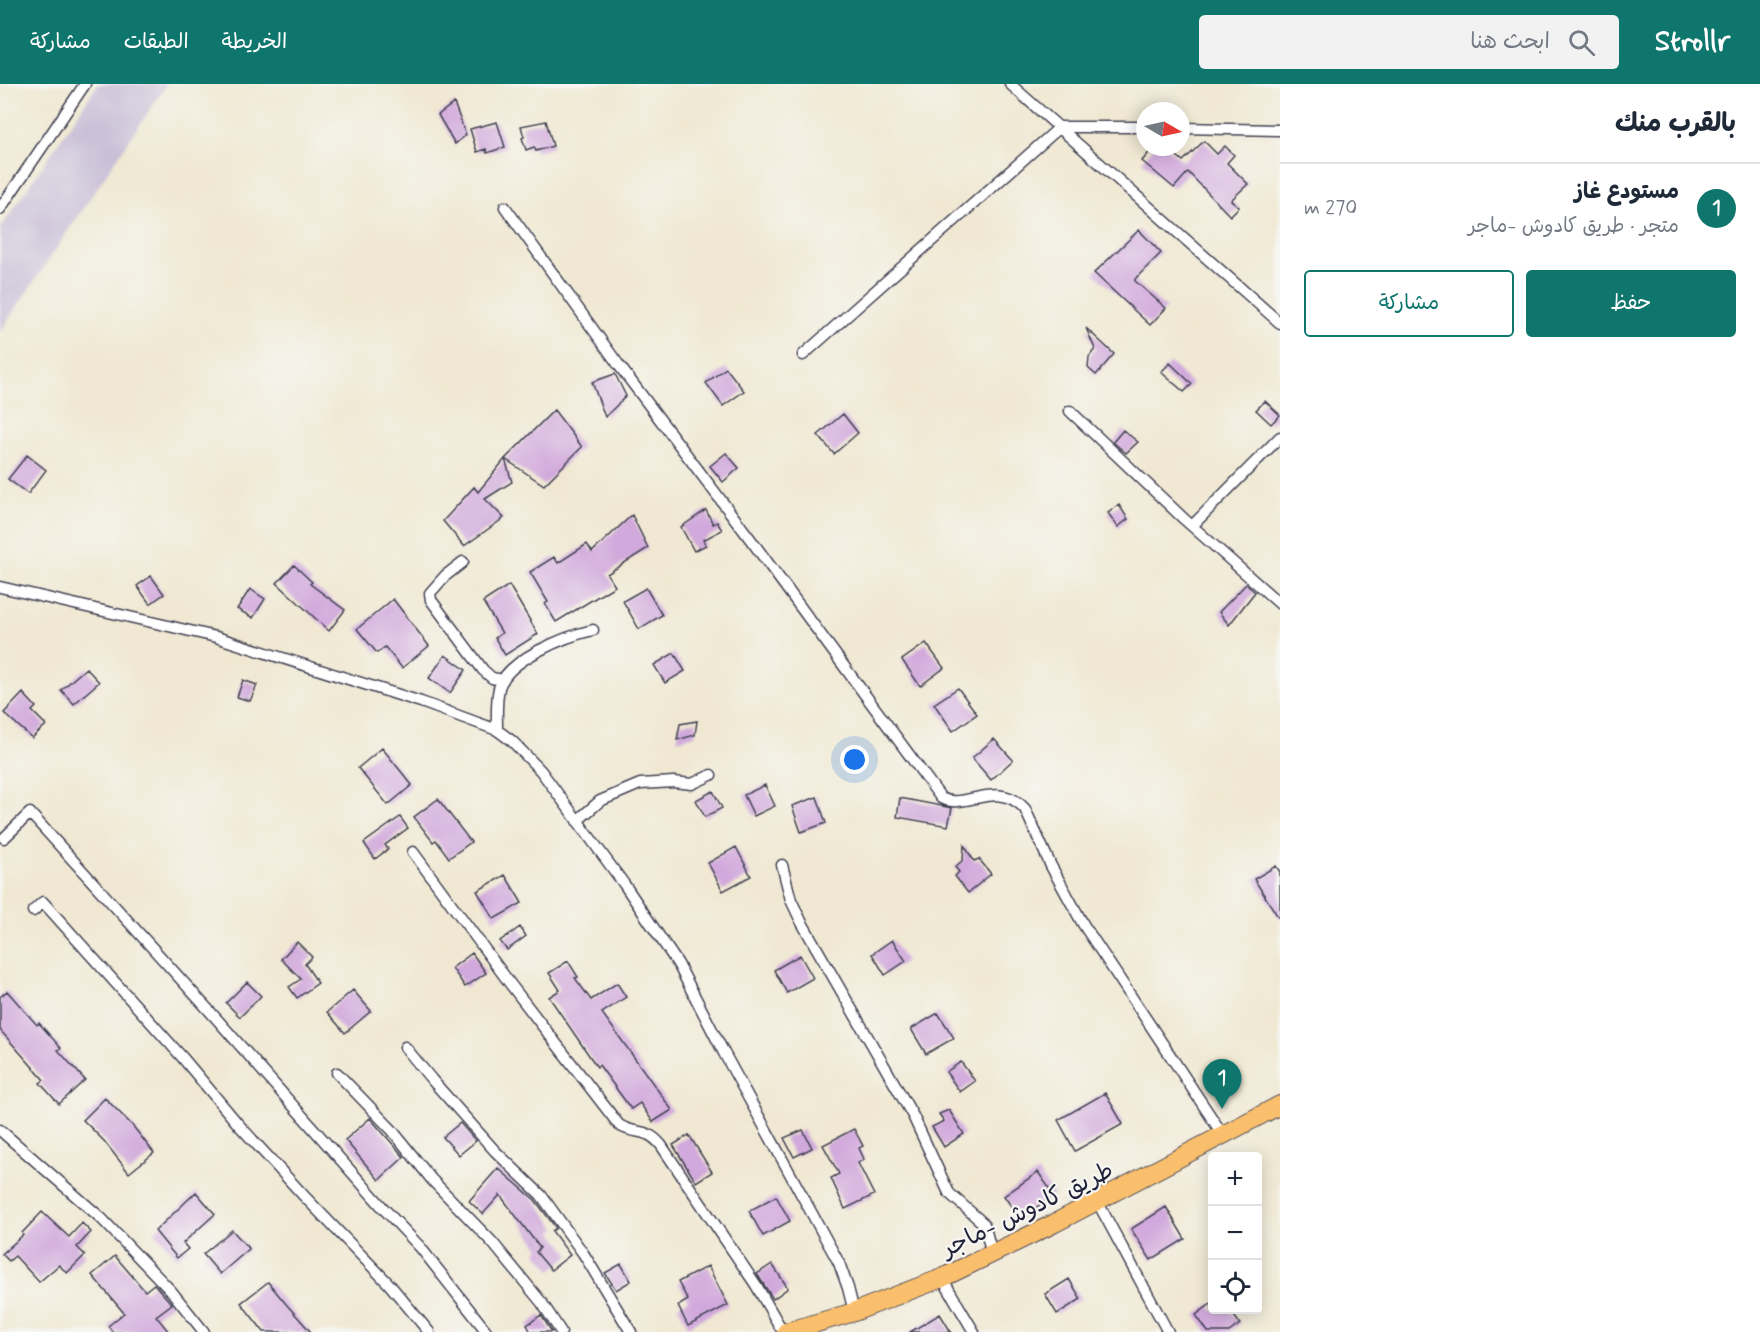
<!DOCTYPE html>
<html lang="ar">
<head>
<meta charset="utf-8">
<style>
  body { margin:0; font-family:Mynerve,"Playpen Sans Arabic",sans-serif; background:#f2f2f3; color:#1f2937; direction:rtl }
  .controls { position:absolute; right:18px; bottom:18px; display:grid; overflow:hidden; border-radius:6px; box-shadow:0 3px 15px #0003 }
  .controls button { width:54px; height:54px; display:grid; place-items:center; padding:0; border:0; border-bottom:2px solid #e0e1e3; background:#fff; color:#1f2937; font:30px sans-serif }
  .compass { position:absolute; left:1136px; top:18px; width:54px; height:54px; border-radius:50%; background:#fff; box-shadow:0 3px 15px #0003; rotate:99deg }
  .you { position:absolute; left:855px; top:676px; width:21px; height:21px; margin:-15px; border:4px solid #fff; border-radius:50%; background:#1a73e8; box-shadow:0 0 0 9px #1a73e833 }
  .badge { display:grid; place-items:center; width:39px; height:39px; border-radius:50%; background:#0f766e; color:#fff; font-size:20px; font-weight:700 }
  .pin { position:absolute; translate:-50% -50px; filter:drop-shadow(0 2px 3px #0008) }
  .pin::after { content:''; position:absolute; top:32px; width:21px; height:18px; background:inherit; clip-path:polygon(0 0,100% 0,50% 100%) }
  .list { margin:0; padding:0; list-style:none }
  h2 { display:flex; justify-content:space-between; align-items:center; height:78px; margin:0; padding:0 24px; font-size:26px }
  h2 small { font-size:20px; font-weight:400; color:#747a83 }
  .list li { display:grid; grid-template-columns:39px 1fr auto; gap:18px; align-items:center; box-sizing:border-box; height:90px; padding:0 24px; border-top:2px solid #e0e1e3 }
  .list b { display:block; font-size:22px; white-space:nowrap }
  .list p { margin:0; font-size:20px; white-space:nowrap; color:#747a83 }
  .list em { font-size:20px; font-style:normal; color:#747a83 }
  .actions { display:flex; gap:12px; padding:18px 24px }
  .actions a { flex:1; padding:14px 0; border:2px solid #0f766e; border-radius:6px; text-align:center; font-size:21px; color:#0f766e }
  .actions .main { background:#0f766e; color:#fff }
  .icon { flex:none; width:33px; height:33px; fill:none; stroke:currentColor; stroke-width:2; stroke-linecap:round; stroke-linejoin:round }
  .map { position:relative; flex:none; width:1280px; height:1248px; overflow:hidden; direction:ltr }
  header { display:flex; align-items:center; gap:36px; box-sizing:border-box; height:84px; padding:0 30px; background:#0f766e; color:#fff }
  header strong { font-size:28px }
  nav { display:flex; gap:33px; margin-inline-start:auto; font-size:21px }
  .search { width:420px; height:54px; background:#f2f2f3; display:flex; align-items:center; gap:15px; box-sizing:border-box; padding:0 21px; border-radius:6px; color:#747a83; font-size:22px }
  main { display:flex }
  aside { flex:1; background:#fff }
  .map>svg:first-child { display:block }
  .industrial { fill:#c9bfd7 }
  .building { fill:#d1a9dc }
  .lines { fill:none; stroke-linecap:round; stroke-linejoin:round }
  .street-casing { stroke:#414052; stroke-width:13 }
  .highway-casing { stroke:#414052; stroke-width:20 }
  .street { stroke:#fff; stroke-width:10 }
  .highway { stroke:#f9bf6c; stroke-width:18 }
  .labels { text-anchor:middle; stroke-width:4.5; stroke-linejoin:round; paint-order:stroke }
  .street-label { font-size:24px; fill:#22223b; stroke:#f6f6f2 }
</style>
</head>
<body>
<header>
<strong>Strollr</strong>
<div class="search"><svg class="icon" aria-label="search" viewBox="0 0 24 24"><circle cx="10" cy="10" r="6"/><path d="M15 15l6 6"/></svg>ابحث هنا</div>
<nav><a>الخريطة</a><a>الطبقات</a><a>مشاركة</a></nav>
</header>
<main>
<aside>
<h2>بالقرب منك<small></small></h2>
<ul class="list">
<li><span class="badge">1</span><div><b>مستودع غاز</b><p>متجر · طريق كادوش -ماجر</p></div><em>270 m</em></li>
</ul>
<div class="actions"><a class="main">حفظ</a><a>مشاركة</a></div>
</aside>
<div class="map">
<svg width="1280" height="1248" viewBox="0 0 1280 1248">
  <rect width="100%" height="100%" fill="#f6f6f2"/>
  <filter id="ink" filterUnits="userSpaceOnUse"><feTurbulence type="fractalNoise" baseFrequency=".0167" numOctaves="2"/><feDisplacementMap in="SourceGraphic" scale="12" xChannelSelector="R" yChannelSelector="G"/><feConvolveMatrix kernelMatrix="1 2 1 2 8 2 1 2 1" color-interpolation-filters="sRGB"/></filter>
  <filter id="wash" filterUnits="userSpaceOnUse"><feTurbulence type="fractalNoise" baseFrequency=".008" numOctaves="4" result="noise"/><feDisplacementMap in="SourceGraphic" scale="24" xChannelSelector="R" yChannelSelector="G"/><feGaussianBlur stdDeviation="1.35" result="paint"/><feColorMatrix in="noise" values="0 0 0 0 0 0 0 0 0 0 0 0 0 0 0 0 0 1.4 0 .05"/><feComposite in="paint" operator="in"/></filter>
  <g filter="url(#wash)">
    <rect width="100%" height="100%" fill="#f0e8d2"/>
    <path class="industrial" d="M 98,0 L 167,0 L 0,248 L 0,145 Z"/>
    <g id="blocks">
      <path class="building" d="M 454,19 L 466,51 L 455,60 L 438,31 Z
        M 546,37 L 553,62 L 536,67 L 534,63 L 526,66 L 522,54 L 524,53 L 521,42 Z
        M 497,38 L 505,63 L 487,69 L 486,65 L 477,68 L 470,45 Z
        M 1204,57 L 1217,70 L 1225,62 L 1234,71 L 1227,79 L 1248,100 L 1231,116 L 1239,123 L 1230,132 L 1188,88 L 1174,104 L 1142,77 L 1154,63 L 1166,63 L 1183,77 Z
        M 1139,146 L 1161,169 L 1135,195 L 1135,197 L 1166,224 L 1150,241 L 1094,189 Z
        M 1086,244 L 1114,270 L 1096,291 L 1088,284 L 1089,273 L 1095,265 Z
        M 1170,279 L 1192,300 L 1184,308 L 1161,288 Z
        M 726,284 L 744,307 L 723,322 L 706,299 Z
        M 615,290 L 626,312 L 605,333 L 592,298 Z
        M 1265,317 L 1280,331 L 1271,340 L 1256,326 Z
        M 554,326 L 582,363 L 544,401 L 505,375 Z
        M 843,330 L 858,349 L 834,370 L 818,351 Z
        M 1123,346 L 1138,358 L 1126,369 L 1113,358 Z
        M 726,369 L 739,384 L 723,398 L 710,382 Z
        M 27,371 L 46,386 L 28,410 L 8,395 Z
        M 505,375 L 512,398 L 485,415 L 504,434 L 464,462 L 443,437 L 474,403 L 478,408 Z
        M 1119,421 L 1128,435 L 1118,443 L 1108,429 Z
        M 706,426 L 713,440 L 717,438 L 722,446 L 703,456 L 706,461 L 694,467 L 681,443 Z
        M 632,431 L 648,464 L 607,490 L 615,502 L 556,538 L 545,520 L 548,518 L 530,488 L 554,473 L 558,479 L 587,460 L 592,468 Z
        M 294,481 L 312,498 L 310,500 L 345,526 L 329,547 L 277,499 Z
        M 151,492 L 164,510 L 150,520 L 137,502 Z
        M 1246,500 L 1255,508 L 1229,541 L 1219,528 Z
        M 509,501 L 538,550 L 505,571 L 495,554 L 502,549 L 483,518 Z
        M 646,504 L 662,531 L 639,545 L 623,517 Z
        M 250,505 L 265,515 L 253,534 L 237,525 Z
        M 393,515 L 429,562 L 402,584 L 385,563 L 377,569 L 357,545 Z
        M 926,559 L 944,584 L 920,602 L 902,576 Z
        M 674,569 L 685,587 L 665,599 L 654,581 Z
        M 445,571 L 466,586 L 450,609 L 429,594 Z
        M 86,584 L 99,598 L 74,620 L 61,606 Z
        M 243,596 L 257,601 L 250,617 L 237,613 Z
        M 958,604 L 977,630 L 953,647 L 934,620 Z
        M 23,609 L 36,623 L 32,627 L 46,641 L 32,654 L 4,629 Z
        M 697,637 L 695,651 L 677,656 L 680,640 Z
        M 994,655 L 1013,676 L 991,696 L 972,674 Z
        M 382,664 L 412,701 L 388,721 L 358,684 Z
        M 765,701 L 775,722 L 754,732 L 744,711 Z
        M 713,707 L 722,724 L 705,733 L 696,716 Z
        M 817,713 L 826,739 L 801,748 L 792,722 Z
        M 900,714 L 952,724 L 948,742 L 897,733 Z
        M 438,715 L 471,758 L 449,774 L 436,756 L 433,758 L 414,733 Z
        M 400,733 L 408,744 L 385,761 L 388,765 L 375,775 L 364,759 Z
        M 964,761 L 974,777 L 979,775 L 991,790 L 968,809 L 955,792 L 959,788 L 955,783 L 963,776 Z
        M 736,763 L 751,792 L 723,807 L 708,779 Z
        M 1276,782 L 1280,788 L 1280,836 L 1254,795 Z
        M 505,791 L 522,819 L 494,835 L 477,807 Z
        M 520,843 L 526,852 L 507,866 L 500,857 Z
        M 892,856 L 906,877 L 885,891 L 872,870 Z
        M 297,858 L 312,873 L 305,880 L 318,899 L 297,914 L 289,903 L 301,895 L 281,875 Z
        M 472,869 L 486,889 L 465,903 L 452,884 Z
        M 800,871 L 813,894 L 787,909 L 774,886 Z
        M 568,877 L 578,893 L 575,894 L 591,916 L 617,899 L 626,913 L 602,929 L 672,1026 L 653,1038 L 640,1019 L 631,1025 L 599,981 L 597,983 L 549,913 L 560,906 L 549,889 Z
        M 247,898 L 261,912 L 240,933 L 226,919 Z
        M 353,906 L 371,927 L 345,949 L 327,928 Z
        M 7,907 L 37,941 L 39,939 L 61,964 L 58,966 L 85,996 L 59,1020 L 40,999 L 44,996 L 0,946 L 0,913 Z
        M 938,929 L 954,954 L 926,970 L 911,945 Z
        M 961,978 L 975,997 L 960,1008 L 946,988 Z
        M 1105,1009 L 1123,1040 L 1075,1067 L 1058,1036 Z
        M 105,1014 L 132,1041 L 154,1069 L 129,1089 L 104,1057 L 83,1036 Z
        M 949,1026 L 964,1050 L 944,1063 L 932,1043 L 944,1037 L 939,1030 Z
        M 370,1034 L 404,1073 L 379,1096 L 345,1056 Z
        M 460,1039 L 476,1057 L 459,1071 L 443,1053 Z
        M 854,1045 L 863,1062 L 859,1064 L 864,1075 L 858,1079 L 874,1111 L 845,1125 L 831,1094 L 839,1090 L 823,1061 Z
        M 803,1046 L 812,1064 L 794,1073 L 784,1054 Z
        M 689,1051 L 712,1088 L 696,1098 L 673,1061 Z
        M 498,1084 L 535,1116 L 556,1144 L 552,1147 L 570,1171 L 551,1186 L 536,1168 L 540,1164 L 500,1111 L 483,1130 L 469,1117 Z
        M 1038,1088 L 1054,1111 L 1020,1135 L 1004,1112 Z
        M 196,1108 L 215,1130 L 183,1159 L 188,1165 L 177,1174 L 155,1147 Z
        M 776,1112 L 790,1137 L 763,1152 L 749,1127 Z
        M 1166,1123 L 1185,1155 L 1151,1176 L 1131,1145 Z
        M 42,1128 L 69,1153 L 82,1139 L 91,1148 L 77,1163 L 85,1171 L 67,1189 L 59,1181 L 39,1198 L 15,1172 L 9,1177 L 2,1170 L 23,1151 L 22,1149 Z
        M 232,1146 L 249,1165 L 220,1190 L 203,1170 Z
        M 115,1172 L 145,1207 L 154,1200 L 172,1220 L 156,1232 L 169,1248 L 113,1248 L 108,1242 L 124,1229 L 92,1191 Z
        M 621,1180 L 631,1197 L 616,1206 L 605,1189 Z
        M 772,1180 L 788,1204 L 773,1215 L 757,1190 Z
        M 708,1182 L 728,1221 L 688,1242 L 678,1222 L 688,1216 L 678,1198 Z
        M 1069,1195 L 1081,1215 L 1057,1230 L 1045,1210 Z
        M 268,1198 L 286,1220 L 311,1248 L 264,1248 L 241,1219 Z
        M 1212,1219 L 1212,1226 L 1230,1226 L 1240,1240 L 1229,1248 L 1208,1248 L 1196,1231 Z
        M 940,1230 L 951,1248 L 910,1248 Z
        M 541,1231 L 552,1248 L 531,1248 L 527,1241 Z"/>
    </g>
  </g>
  <g filter="url(#ink)">
    <use href="#blocks" fill-opacity="0" stroke="#414052" stroke-width="1.5"/>
    <g class="lines">
      <g class="street-casing">
        <path id="street" d="M 1010,0 L 1280,239
          M 1181,44 L 1280,46
          M 505,123 L 618,280 L 751,456 L 941,714 C 964,727 998,694 1025,725 L 1051,782 L 1083,840 L 1223,1051
          M 0,125 L 85,0
          M 803,271 L 1060,43 L 1145,43
          M 1070,327 L 1184,435 L 1280,520
          M 1192,442 L 1280,353
          M 463,478 L 445,492 L 430,509 L 431,516 L 483,586 L 492,594 L 503,596
          M 0,503 L 216,553 L 421,618 L 497,646 L 512,657 L 541,687 L 624,800 L 678,880 L 724,969 L 839,1179 L 848,1204 L 854,1228
          M 497,646 C 497,633 496,617 499,604 C 507,575 567,552 593,546
          M 577,737 L 600,717 L 640,700 L 674,698 L 692,700 L 711,691
          M 4,754 L 30,729 L 215,933 L 385,1126 L 420,1163 L 487,1248
          M 413,768 L 511,901 L 619,1041 C 636,1052 645,1042 661,1061 L 756,1201 L 783,1248
          M 782,781 L 791,816 L 801,837 L 913,1032 L 949,1109 L 984,1140 L 992,1170
          M 33,827 L 43,818 L 182,973 L 238,1040 L 304,1112 L 389,1200 L 429,1248
          M 405,963 L 432,996 L 495,1067 L 541,1111 L 583,1169 L 631,1248
          M 337,989 L 392,1046 L 432,1096 L 492,1158 L 542,1219 L 561,1248
          M 0,1046 L 101,1134 L 172,1208 L 204,1248
          M 1097,1117 L 1168,1248
          M 942,1194 L 974,1248"/>
      </g>
      <g class="highway-casing">
        <path id="highway" d="M 786,1248 L 854,1228 L 942,1194 L 1053,1140 L 1280,1021"/>
      </g>
      <use href="#street" class="street"/>
      <use href="#highway" class="highway"/>
    </g>
  </g>
  <g class="labels">
    <g class="street-label">
      <text transform="translate(1027 1125) rotate(-26)" y="8">طريق كادوش -ماجر</text>
    </g>
  </g>
</svg>
<div class="controls">
<button>+</button>
<button>−</button>
<button><svg class="icon" aria-label="locate" viewBox="0 0 24 24"><circle cx="12" cy="12" r="6"/><path d="M12 2v4M12 18v4M2 12h4M18 12h4"/></svg></button>
</div>
<svg class="compass" viewBox="-18 -18 36 36"><path d="M0-13l5 13h-10z" fill="#e53935"/><path d="M0 13l5-13h-10z" fill="#747a83"/></svg>
<div class="you"></div>
<div class="pin badge" style="left:1222px;top:1025px">1</div>
</div>
</main>
</body>
</html>
